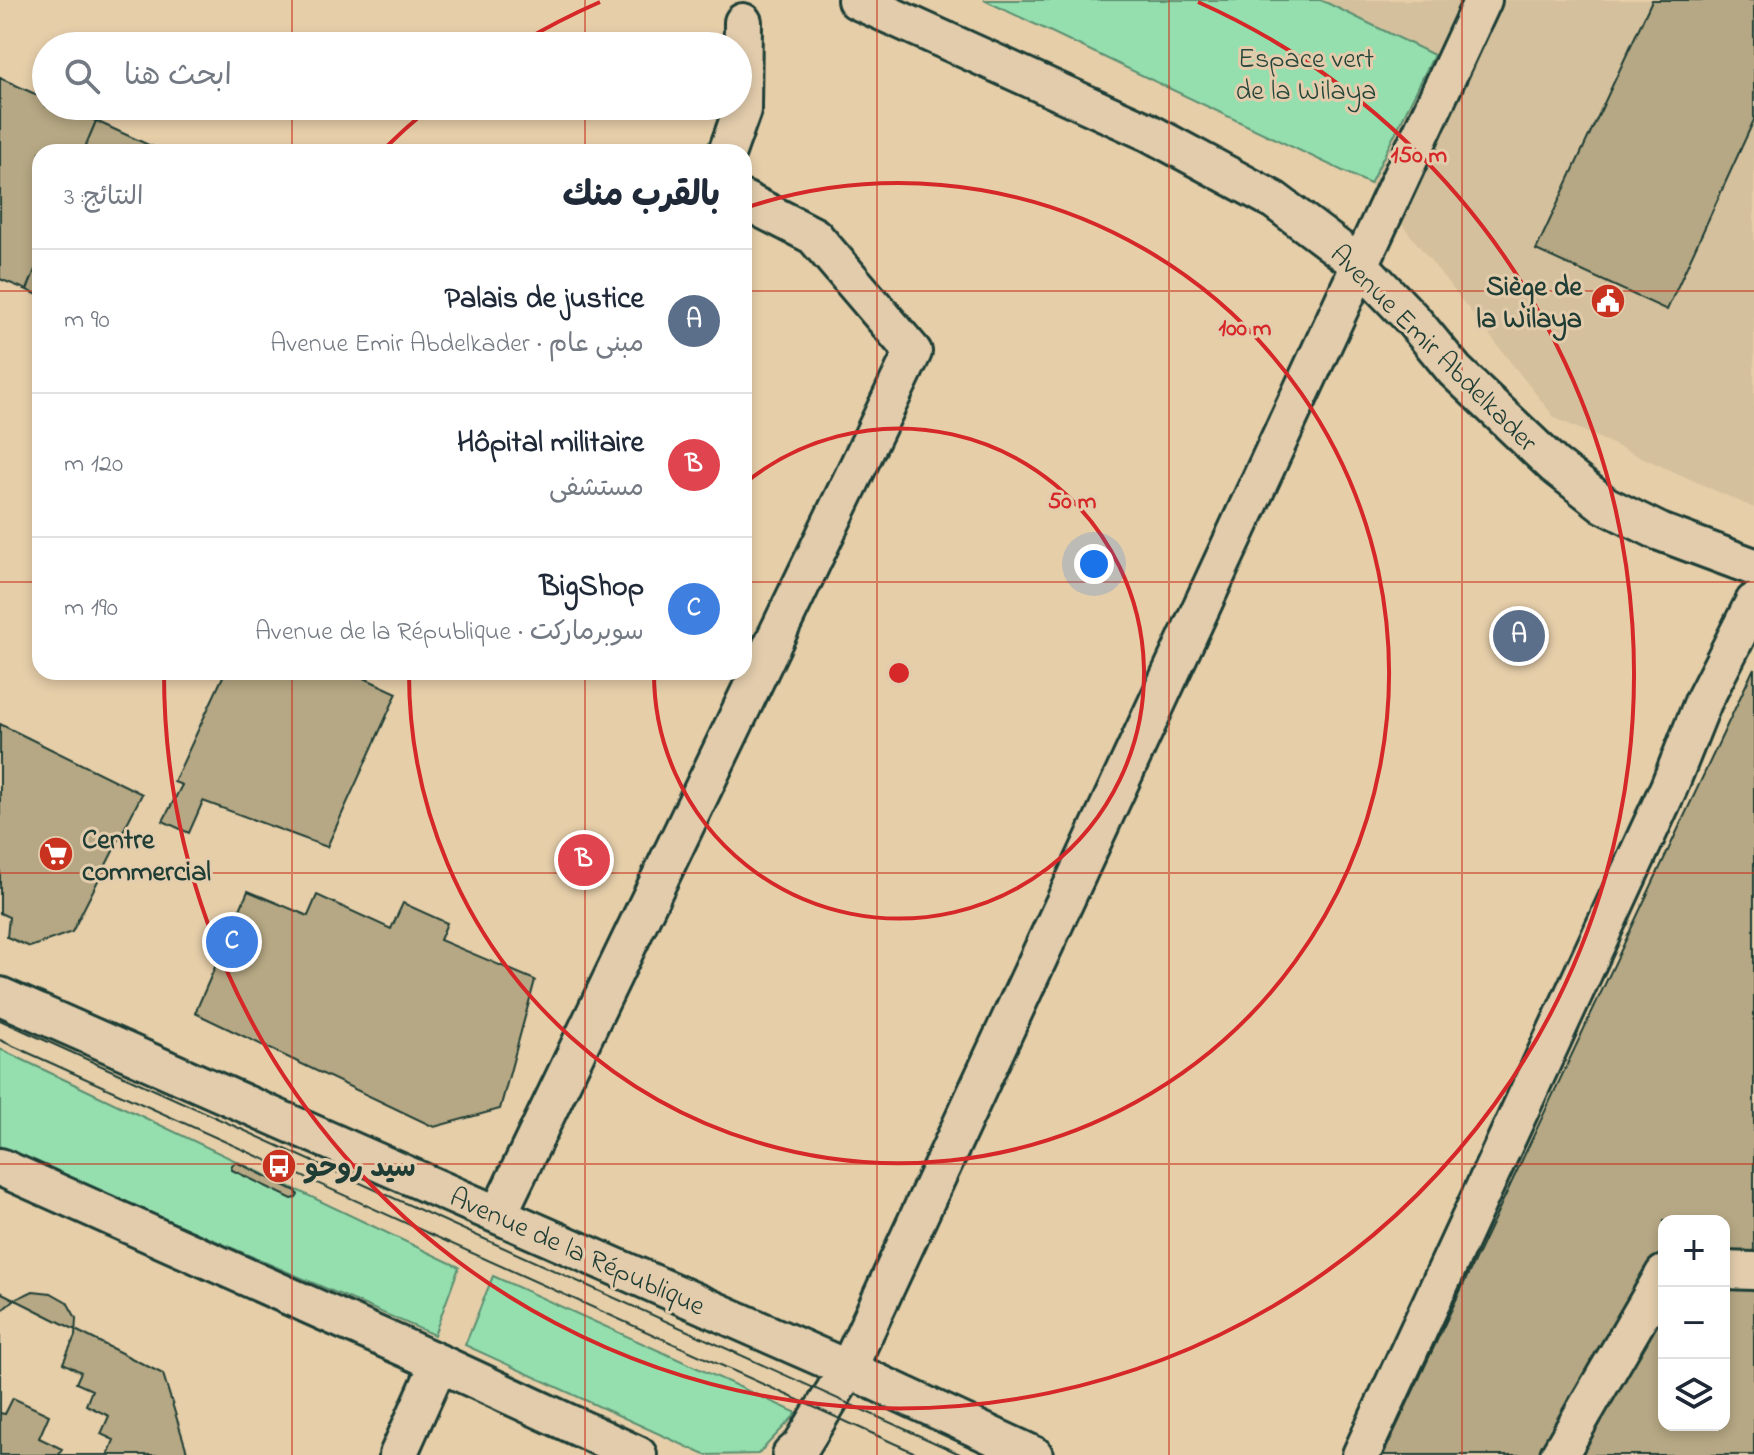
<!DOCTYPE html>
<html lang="ar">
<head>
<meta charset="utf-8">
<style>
  body { margin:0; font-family:"Indie Flower","Playpen Sans Arabic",sans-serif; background:#f6f6f7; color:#1f2937; direction:rtl }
  .controls { position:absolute; right:24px; bottom:24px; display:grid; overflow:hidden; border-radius:16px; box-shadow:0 4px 12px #0003 }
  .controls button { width:72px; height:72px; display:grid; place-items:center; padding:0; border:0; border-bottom:2px solid #e0e1e3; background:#fff; color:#1f2937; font:40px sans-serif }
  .you { position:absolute; left:1094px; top:564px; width:28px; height:28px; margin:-20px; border:6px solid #fff; border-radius:50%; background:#1a73e8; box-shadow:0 0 0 12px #1a73e833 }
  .badge { display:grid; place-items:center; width:52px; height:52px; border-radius:50%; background:#2563eb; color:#fff; font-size:26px; font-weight:700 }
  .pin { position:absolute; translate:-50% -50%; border:4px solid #fff; box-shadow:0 2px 8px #0006 }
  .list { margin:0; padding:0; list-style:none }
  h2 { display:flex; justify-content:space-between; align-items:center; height:104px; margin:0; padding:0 32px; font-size:34px }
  h2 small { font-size:26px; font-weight:400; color:#747a83 }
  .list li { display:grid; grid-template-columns:52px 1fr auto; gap:24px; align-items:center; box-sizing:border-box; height:144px; padding:0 32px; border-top:2px solid #e0e1e3 }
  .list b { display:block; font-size:30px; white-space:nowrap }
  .list p { margin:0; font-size:26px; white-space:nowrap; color:#747a83 }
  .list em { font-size:26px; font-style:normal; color:#747a83 }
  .icon { flex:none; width:44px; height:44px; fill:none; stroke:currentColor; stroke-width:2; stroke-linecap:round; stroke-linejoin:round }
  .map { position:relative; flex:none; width:1754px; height:1455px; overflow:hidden; direction:ltr }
  .search { position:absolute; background:#fff; box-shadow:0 4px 12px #0003; left:32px; top:32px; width:720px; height:88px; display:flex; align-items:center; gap:20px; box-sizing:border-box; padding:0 28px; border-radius:44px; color:#747a83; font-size:30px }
  .panel { position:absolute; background:#fff; box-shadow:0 4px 12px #0003; left:32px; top:144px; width:720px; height:536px; border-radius:24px; direction:rtl }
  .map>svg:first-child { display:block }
  .built { fill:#d4c09c }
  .green { fill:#95dfae; stroke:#5a8e71; stroke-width:2 }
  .building { fill:#b6a884; stroke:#1f3d34; stroke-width:2; fill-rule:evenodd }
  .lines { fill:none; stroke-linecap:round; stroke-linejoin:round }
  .street-casing { stroke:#1f3d34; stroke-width:42 }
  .street { stroke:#e2ccac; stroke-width:36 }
  .tram { stroke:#1f3d34; stroke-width:2 }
  .grid { fill:none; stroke:#c8321e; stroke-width:2; stroke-opacity:0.55 }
  .ring { fill:none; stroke:#d62828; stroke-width:4 }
  .labels { text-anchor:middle; stroke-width:6; stroke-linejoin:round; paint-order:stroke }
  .park-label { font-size:28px; fill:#25453a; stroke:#e2ccac }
  .poi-label { font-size:28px; font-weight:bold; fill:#1f3d34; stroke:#e2ccac; text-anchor:start }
  .street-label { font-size:28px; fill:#1f3d34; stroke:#e2ccac }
  .centre { fill:#d62828; stroke:#e2ccac; stroke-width:4 }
  .ring-label { font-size:24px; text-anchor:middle; font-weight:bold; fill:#d62828; stroke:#e2ccac; stroke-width:6; stroke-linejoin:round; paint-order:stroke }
</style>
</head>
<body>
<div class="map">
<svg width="1754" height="1455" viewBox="0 0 1754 1455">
  <rect width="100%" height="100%" fill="#e6cea9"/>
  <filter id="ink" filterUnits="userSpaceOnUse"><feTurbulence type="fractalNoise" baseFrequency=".0125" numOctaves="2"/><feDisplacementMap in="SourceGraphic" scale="16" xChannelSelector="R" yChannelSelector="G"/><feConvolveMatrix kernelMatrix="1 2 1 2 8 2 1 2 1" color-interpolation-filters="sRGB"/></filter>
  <g filter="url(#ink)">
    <path class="built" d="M 984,0 L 1754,0 L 1754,508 L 1555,418 L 1370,184 Z"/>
    <path class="green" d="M 984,0 L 1321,0 L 1434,55 L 1370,184 Z
      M 0,1049 L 459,1267 L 434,1335 L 0,1148 Z
      M 493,1276 L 797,1413 L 758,1454 L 705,1455 L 465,1345 Z"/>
    <path class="building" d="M 1652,0 L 1754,0 L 1754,120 L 1667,310 L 1536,250 Z
      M 0,78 L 46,99 L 46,106 L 62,106 L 96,121 L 83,152 L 40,152 L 40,257 L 27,290 L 0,279 Z
      M 96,121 L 164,152 L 83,152 Z
      M 40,257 L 40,296 L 27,290 Z
      M 1754,668 L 1754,1249 L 1740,1278 L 1754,1286 L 1754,1455 L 1383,1455 ZM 1664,1221 L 1724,1221 L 1724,1425 L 1664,1425 Z
      M 225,672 L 351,672 L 397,693 L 327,847 L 203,801 L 189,833 L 163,821 L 182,785 L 174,782 Z
      M 0,724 L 142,794 L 72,932 L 30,947 L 7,937 L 9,917 L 0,913 Z
      M 248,891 L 308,916 L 317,895 L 391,929 L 403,903 L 447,923 L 440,940 L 535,980 L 500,1109 L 434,1127 L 195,1013 Z
      M 236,1162 L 296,1191 L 298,1195 L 296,1198 L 292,1199 L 232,1170 L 231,1166 Z
      M 33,1291 L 51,1293 L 67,1302 L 76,1318 L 75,1336 L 63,1363 L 81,1372 L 76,1383 L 92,1390 L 86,1405 L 109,1416 L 101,1434 L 114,1440 L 108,1455 L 59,1455 L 62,1449 L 39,1438 L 49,1415 L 13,1398 L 5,1414 L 0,1413 L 0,1312 L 14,1300 Z
      M 0,1292 L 163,1374 L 188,1455 L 0,1455 Z"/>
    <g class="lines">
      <g class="street-casing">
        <path id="street" d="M 856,0 L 1148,132 L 1274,200 L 1359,264 L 1412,319 L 1455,371 L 1554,465 L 1605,505 L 1660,532 L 1754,567
          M 727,152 L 742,110 L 743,22
          M 0,996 L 848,1369 L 1034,1455
          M 0,1167 L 439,1363 L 638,1455
          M 498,1215 L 913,352 L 814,236 L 744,200
          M 1724,1270 L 1754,1271
          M 398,1455 L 439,1363
          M 791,1455 L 801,1446 L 848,1369 L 1483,0
          M 1361,1455 L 1669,787 L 1703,702 L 1754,602
          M 1559,1455 L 1664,1274"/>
      </g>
      <use href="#street" class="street"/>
      <path class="tram" d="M 0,1020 L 962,1455
        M 0,1040 L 920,1455"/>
    </g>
  </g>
  <path class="grid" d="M 292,0 L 292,46M 585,0 L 585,46M 877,0 L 877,1455M 1169,0 L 1169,1455M 1462,0 L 1462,1455M 292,106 L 292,152M 585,106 L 585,152M 0,291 L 40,291M 744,291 L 1754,291M 0,582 L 40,582M 744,582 L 1754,582M 292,672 L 292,1455M 585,672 L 585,1455M 0,873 L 1754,873M 0,1164 L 1754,1164"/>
  <g class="ring">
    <path d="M745 483A245 245 0 1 1 654 673"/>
    <path d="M748 207A490 490 0 1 1 409 673"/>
    <path d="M384 149A735 735 0 0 1 427 110M520 43A735 735 0 0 1 600 2M1198 2A735 735 0 1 1 164 673"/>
  </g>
  <defs>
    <g id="civic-disc" transform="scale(1.8)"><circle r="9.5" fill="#c8321e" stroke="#e2ccac"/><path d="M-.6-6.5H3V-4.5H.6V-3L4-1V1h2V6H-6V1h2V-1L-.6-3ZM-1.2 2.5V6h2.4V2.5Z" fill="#fff"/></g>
    <g id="supermarket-disc" transform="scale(1.8)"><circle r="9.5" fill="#c8321e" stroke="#e2ccac"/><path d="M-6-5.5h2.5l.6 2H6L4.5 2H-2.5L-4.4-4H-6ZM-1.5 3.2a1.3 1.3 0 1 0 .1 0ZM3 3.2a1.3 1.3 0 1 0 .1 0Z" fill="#fff"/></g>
    <g id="bus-disc" transform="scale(1.8)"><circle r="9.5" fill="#c8321e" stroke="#e2ccac"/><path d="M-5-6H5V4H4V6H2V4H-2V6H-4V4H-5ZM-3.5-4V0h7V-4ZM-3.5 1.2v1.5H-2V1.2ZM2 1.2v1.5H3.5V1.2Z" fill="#fff"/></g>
  </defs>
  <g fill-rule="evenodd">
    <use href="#civic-disc" x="1608" y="301"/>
    <use href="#supermarket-disc" x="56" y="854"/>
    <use href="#bus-disc" x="279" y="1166"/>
  </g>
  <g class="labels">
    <g class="park-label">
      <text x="1306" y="67">Espace vert<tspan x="1306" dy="32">de la Wilaya</tspan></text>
    </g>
    <g class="poi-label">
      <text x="1582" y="295" text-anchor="end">Siège de<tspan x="1582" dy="32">la Wilaya</tspan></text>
      <text x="82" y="848">Centre<tspan x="82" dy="32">commercial</tspan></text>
      <text x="305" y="1176">سيد روحو</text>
    </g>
    <g class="street-label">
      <text transform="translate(1435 347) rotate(45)" y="10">Avenue Emir Abdelkader</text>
      <text transform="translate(578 1250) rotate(24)" y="10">Avenue de la République</text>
    </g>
  </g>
  <circle cx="899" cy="673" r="12" class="centre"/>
  <g class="ring-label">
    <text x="1419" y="162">150 m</text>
    <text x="1245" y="335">100 m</text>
    <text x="1072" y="508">50 m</text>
  </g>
</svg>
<div class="controls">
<button>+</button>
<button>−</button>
<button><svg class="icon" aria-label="layers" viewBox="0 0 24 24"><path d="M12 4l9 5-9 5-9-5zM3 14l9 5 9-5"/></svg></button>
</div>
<div class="you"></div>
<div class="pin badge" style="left:1519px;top:636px;background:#5c6f8a">A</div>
<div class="pin badge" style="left:584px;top:860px;background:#e0444e">B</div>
<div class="pin badge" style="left:232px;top:942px;background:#3f7fe0">C</div>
<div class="search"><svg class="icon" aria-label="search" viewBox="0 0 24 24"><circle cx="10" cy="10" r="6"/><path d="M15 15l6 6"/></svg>ابحث هنا</div>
<section class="panel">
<h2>بالقرب منك<small>النتائج: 3</small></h2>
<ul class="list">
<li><span class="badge" style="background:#5c6f8a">A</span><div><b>Palais de justice</b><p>مبنى عام · Avenue Emir Abdelkader</p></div><em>90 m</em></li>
<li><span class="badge" style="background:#e0444e">B</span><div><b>Hôpital militaire</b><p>مستشفى</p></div><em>120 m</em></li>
<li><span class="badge" style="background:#3f7fe0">C</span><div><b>BigShop</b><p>سوبرماركت · Avenue de la République</p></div><em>190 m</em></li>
</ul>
</section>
</div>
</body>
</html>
